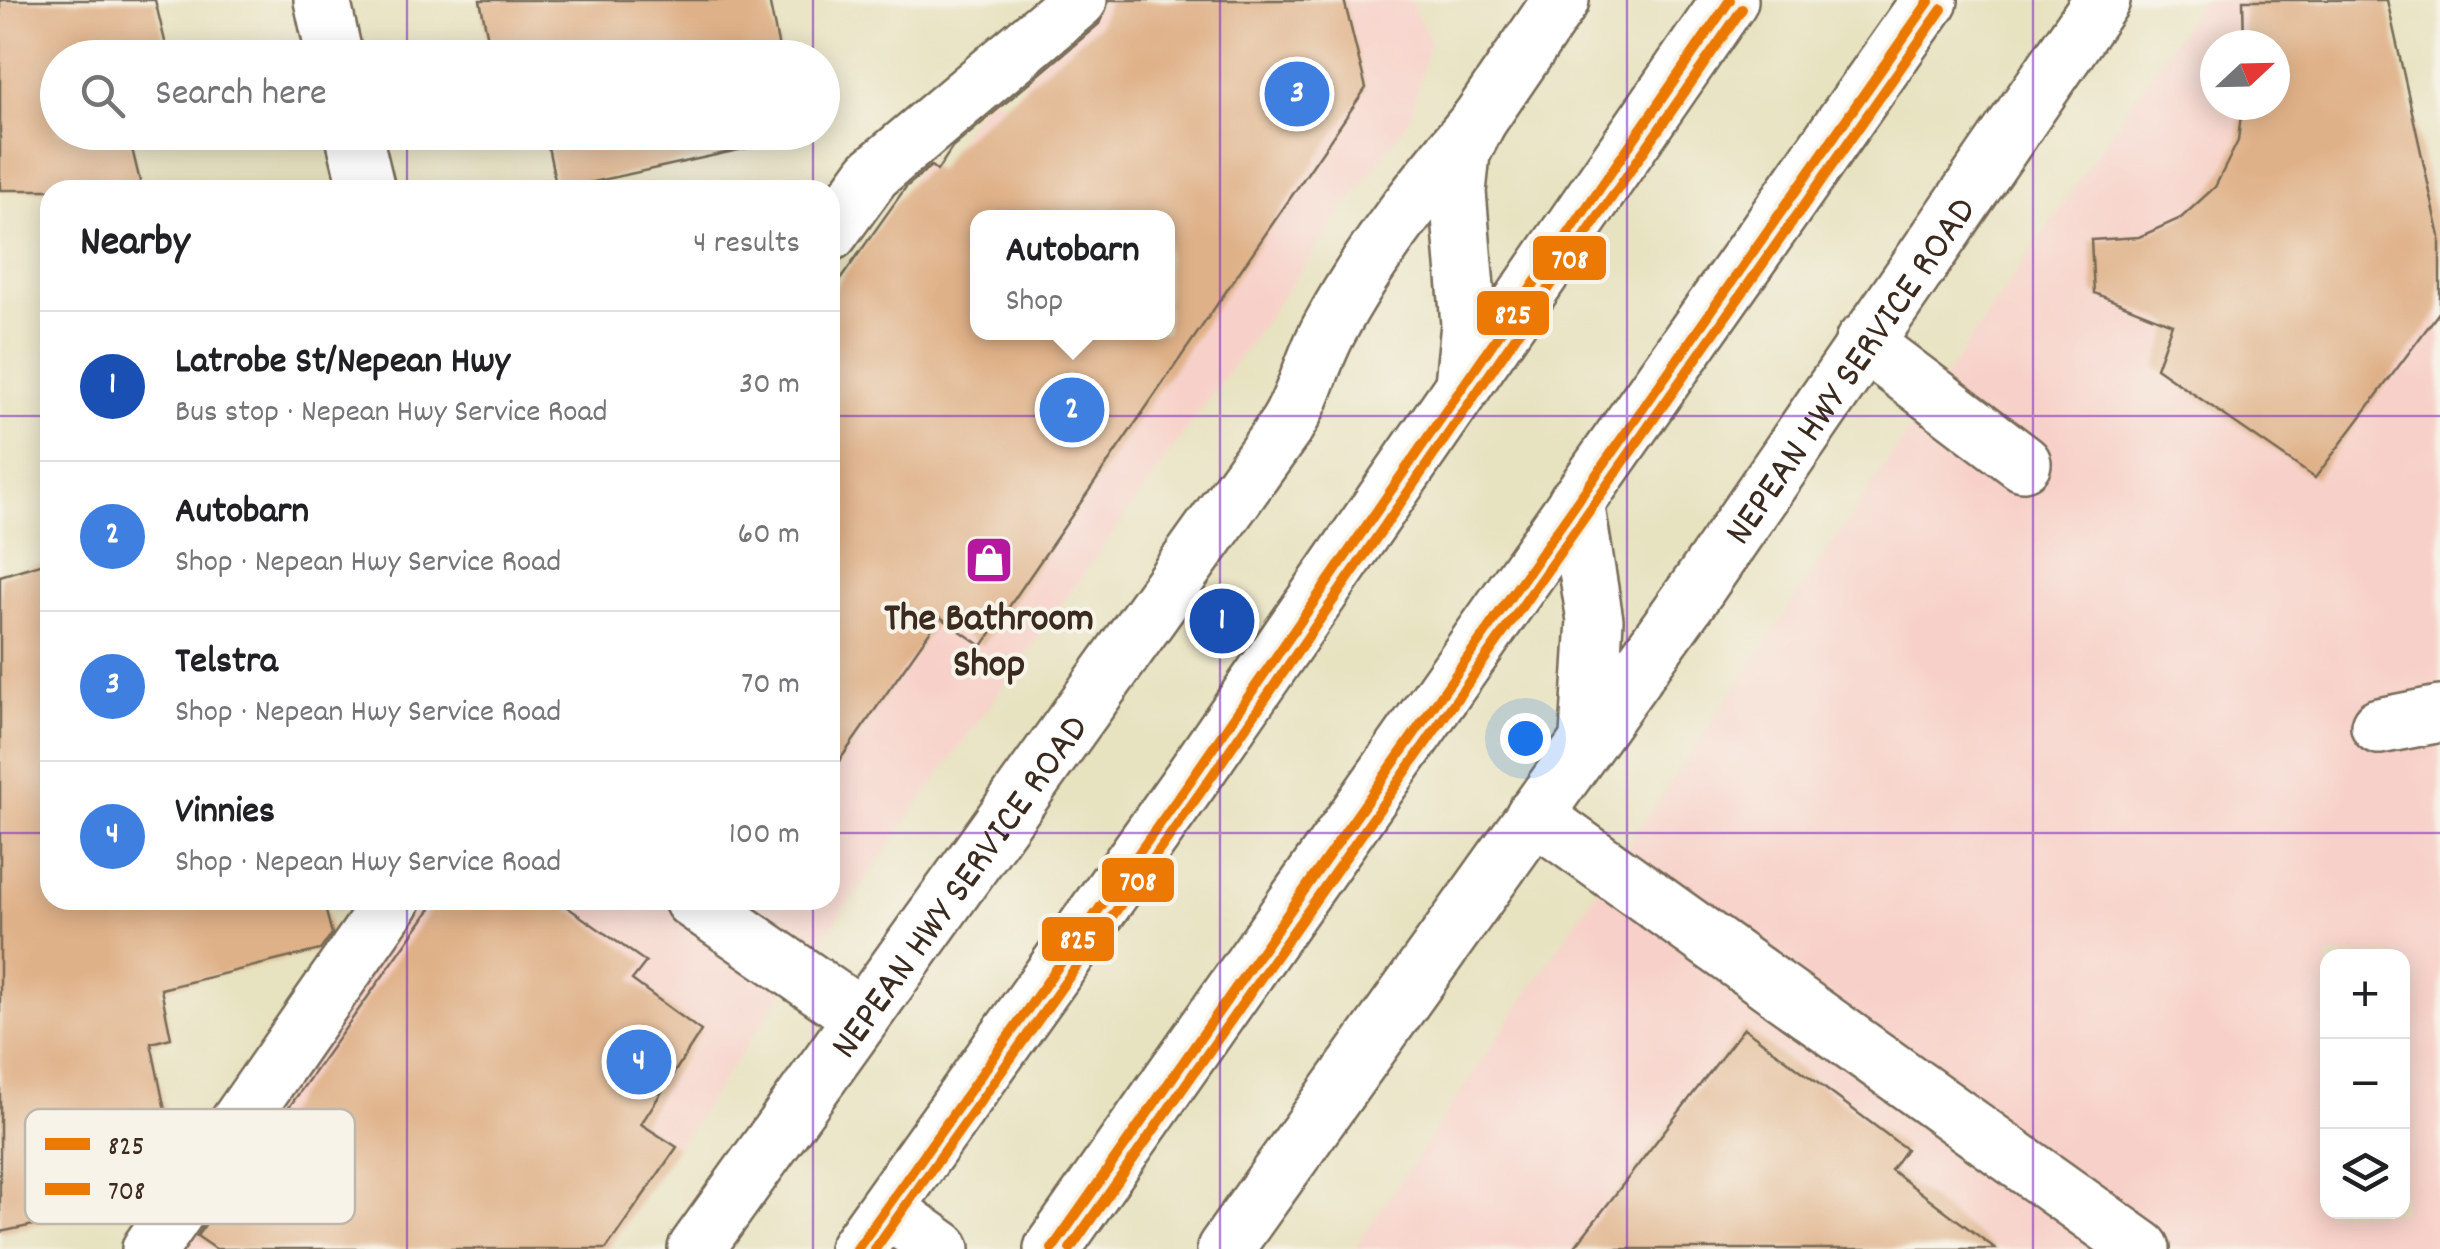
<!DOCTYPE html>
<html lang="en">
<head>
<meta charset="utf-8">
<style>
  body { margin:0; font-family:Dekko,sans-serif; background:#f6f6f6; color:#202124 }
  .controls { position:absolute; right:30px; bottom:30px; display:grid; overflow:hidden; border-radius:20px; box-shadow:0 5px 25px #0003 }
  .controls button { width:90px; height:90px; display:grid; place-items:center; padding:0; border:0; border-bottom:2px solid #e0e0e0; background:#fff; color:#202124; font:50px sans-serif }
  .compass { position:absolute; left:2200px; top:30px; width:90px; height:90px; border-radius:50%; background:#fff; box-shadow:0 5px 25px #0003; rotate:68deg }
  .you { position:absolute; left:1525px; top:738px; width:35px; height:35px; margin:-25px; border:8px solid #fff; border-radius:50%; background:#1a73e8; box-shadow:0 0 0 15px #1a73e833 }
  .badge { display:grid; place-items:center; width:65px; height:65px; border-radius:50%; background:#b5179e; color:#fff; font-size:32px; font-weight:700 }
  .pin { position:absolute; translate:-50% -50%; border:5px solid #fff; box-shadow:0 2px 10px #0006 }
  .popup { position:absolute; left:970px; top:210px; width:205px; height:130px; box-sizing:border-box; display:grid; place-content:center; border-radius:20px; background:#fff; filter:drop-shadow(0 2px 8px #0005); font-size:32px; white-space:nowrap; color:#757577 }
  .popup b { font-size:38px; color:#202124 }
  .popup::after { content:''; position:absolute; left:50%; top:100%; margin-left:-20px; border:20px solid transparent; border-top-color:#fff }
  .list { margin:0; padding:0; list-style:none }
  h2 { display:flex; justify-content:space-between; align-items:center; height:130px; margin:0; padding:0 40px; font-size:42px }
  h2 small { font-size:32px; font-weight:400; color:#757577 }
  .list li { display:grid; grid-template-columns:65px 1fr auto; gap:30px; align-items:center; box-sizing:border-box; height:150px; padding:0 40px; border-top:2px solid #e0e0e0 }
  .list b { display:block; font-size:38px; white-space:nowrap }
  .list p { margin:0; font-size:32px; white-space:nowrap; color:#757577 }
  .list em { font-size:32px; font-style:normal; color:#757577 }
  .icon { flex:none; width:55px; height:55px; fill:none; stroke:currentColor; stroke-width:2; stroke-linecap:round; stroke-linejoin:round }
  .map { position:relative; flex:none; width:2440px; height:1249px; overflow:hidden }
  .search { position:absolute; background:#fff; box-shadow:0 5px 25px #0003; left:40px; top:40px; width:800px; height:110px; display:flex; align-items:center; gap:25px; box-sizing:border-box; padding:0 35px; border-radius:55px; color:#757577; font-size:38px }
  .panel { position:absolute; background:#fff; box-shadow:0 5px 25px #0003; left:40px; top:180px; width:800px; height:730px; border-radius:30px }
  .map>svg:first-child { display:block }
  .built { fill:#f7d1c9; fill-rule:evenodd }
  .building { fill:#dfb188; fill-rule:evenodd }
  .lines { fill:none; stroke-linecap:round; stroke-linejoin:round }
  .minor-casing { stroke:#776a57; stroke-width:60 }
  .highway-casing { stroke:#776a57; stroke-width:60 }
  .minor { stroke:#fff; stroke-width:55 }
  .highway { stroke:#fff; stroke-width:55 }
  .bus-1-casing { stroke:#f7f3e8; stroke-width:18 }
  .bus-2-casing { stroke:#f7f3e8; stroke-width:18 }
  .bus-1 { stroke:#eb7903; stroke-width:10 }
  .bus-2 { stroke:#eb7903; stroke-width:10 }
  .grid { fill:none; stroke:#7b2cbf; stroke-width:2.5; stroke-opacity:0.55 }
  .labels { text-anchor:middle; stroke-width:8; stroke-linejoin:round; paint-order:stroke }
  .street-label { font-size:40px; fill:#3b2a1e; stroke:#f7f3e8 }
  .poi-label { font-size:40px; font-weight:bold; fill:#3b2a1e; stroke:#f7f3e8 }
  .key { fill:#f7f3e8; stroke:#bfb7ab; stroke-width:2.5 }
  .key-label { font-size:28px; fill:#3b2a1e }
  .line-badge { stroke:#f7f3e8; stroke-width:4 }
  .badge-label { font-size:28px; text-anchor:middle; font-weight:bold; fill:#fff }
</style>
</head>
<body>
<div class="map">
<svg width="2440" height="1249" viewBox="0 0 2440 1249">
  <rect width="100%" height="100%" fill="#f7f3e8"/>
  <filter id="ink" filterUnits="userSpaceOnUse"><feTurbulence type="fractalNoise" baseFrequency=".01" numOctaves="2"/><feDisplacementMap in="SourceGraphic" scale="20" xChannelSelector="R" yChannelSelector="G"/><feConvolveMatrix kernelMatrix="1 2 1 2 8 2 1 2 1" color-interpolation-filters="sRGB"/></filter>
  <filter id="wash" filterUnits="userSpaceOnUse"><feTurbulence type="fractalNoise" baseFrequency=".0048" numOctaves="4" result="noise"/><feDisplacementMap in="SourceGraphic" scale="40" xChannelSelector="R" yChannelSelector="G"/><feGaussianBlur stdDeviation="2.25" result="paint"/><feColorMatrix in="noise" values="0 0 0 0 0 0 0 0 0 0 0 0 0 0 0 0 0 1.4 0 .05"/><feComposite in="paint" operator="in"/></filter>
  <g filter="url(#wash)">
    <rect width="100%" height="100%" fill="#e7e2c0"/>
    <path class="built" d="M 1105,0 L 1410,0 L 1430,40 L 1410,118 L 753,1036 L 608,1249 L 163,1249 L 409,900 L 830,900 L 830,294 L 924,161 L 937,170 L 989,95 L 1007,105 L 1059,34 ZM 977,218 L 1167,218 L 1167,332 L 977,332 Z
      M 2201,0 L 2386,0 L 2440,232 L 2440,1249 L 1354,1249 ZM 2215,45 L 2275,45 L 2275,105 L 2215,105 ZM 2328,956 L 2402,956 L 2402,1212 L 2328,1212 Z"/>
    <g id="blocks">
      <path class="building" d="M 0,0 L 155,0 L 169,58 L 58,58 L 58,132 L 128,132 L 142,190 L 0,190 Z
        M 480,0 L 769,0 L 781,58 L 492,58 Z
        M 1109,0 L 1344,0 L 1366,88 L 982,646 L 940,617 L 830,774 L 830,294 L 906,187 L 931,166 L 937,171 L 952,148 L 1099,24 ZM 977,218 L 1167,218 L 1167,332 L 977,332 Z
        M 2243,0 L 2387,0 L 2440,237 L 2440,311 L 2315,478 L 2156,368 L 2172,324 L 2094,293 L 2091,240 L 2139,237 L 2181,218 L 2215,187 L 2238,141 L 2242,105 L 2275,105 L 2275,45 L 2244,45 Z
        M 545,132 L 797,132 L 798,137 L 557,190 Z
        M 50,561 L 50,900 L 323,900 L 332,934 L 320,950 L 161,989 L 171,1038 L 151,1043 L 175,1158 L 145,1202 L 0,1232 L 0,576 Z
        M 437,900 L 557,900 L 646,962 L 632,980 L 701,1031 L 641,1124 L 677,1147 L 606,1249 L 216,1249 L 197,1236 Z
        M 1744,1028 L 1906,1149 L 1891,1170 L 1996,1249 L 1573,1249 Z"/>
    </g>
  </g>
  <g filter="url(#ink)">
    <use href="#blocks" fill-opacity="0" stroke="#776a57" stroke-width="2.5"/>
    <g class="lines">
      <g class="minor-casing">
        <g id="minor">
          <path d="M 322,0 L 335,58"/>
          <path d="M 353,132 L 367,190"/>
          <path d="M 830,233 L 873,174 L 1079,0"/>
          <path d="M 1863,342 L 2023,463"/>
          <path d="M 1463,384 L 1469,324 L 1458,192 L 1462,153 L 1479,120 L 1561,0"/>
          <path d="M 1576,502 L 1595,620 L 1588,736"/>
          <path d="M 2379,726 L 2440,714"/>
          <path d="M 1534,815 L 2142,1249"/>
          <path d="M 692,900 L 860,1016"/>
          <path d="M 150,1249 L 393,900"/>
          <path id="s1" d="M 696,1249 L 1286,426 C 1306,395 1312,360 1330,328 C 1370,253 1425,185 1479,120"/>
          <path id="s2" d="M 1225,1249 L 1698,587 L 2102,0"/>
        </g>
      </g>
      <g class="highway-casing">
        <path id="highway" d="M 886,1209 L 942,1249
          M 857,1249 L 1188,784 L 1730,0
          M 1052,1249 L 1930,0"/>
      </g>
      <use href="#minor" class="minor"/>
      <use href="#highway" class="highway"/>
      <g class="bus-1-casing">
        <path id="bus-1" d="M 857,1249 L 1188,784 L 1730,0
          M 1052,1249 L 1930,0"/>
      </g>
      <g class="bus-2-casing">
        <path id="bus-2" d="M 875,1249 L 1200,793 L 1742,9
          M 1070,1249 L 1942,9"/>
      </g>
      <use href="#bus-1" class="bus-1"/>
      <use href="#bus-2" class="bus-2"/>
    </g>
  </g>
  <path class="grid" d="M 407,0 L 407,58M 813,0 L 813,58M 1220,0 L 1220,1249M 1627,0 L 1627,1249M 2033,0 L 2033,1249M 407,132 L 407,190M 813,132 L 813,190M 0,416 L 50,416M 830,416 L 2440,416M 0,833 L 50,833M 830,833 L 2440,833M 407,900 L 407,1249M 813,900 L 813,1249"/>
  <defs>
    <g id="shop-square" transform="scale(2.5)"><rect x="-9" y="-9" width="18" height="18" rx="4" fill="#b5179e" stroke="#f7f3e8"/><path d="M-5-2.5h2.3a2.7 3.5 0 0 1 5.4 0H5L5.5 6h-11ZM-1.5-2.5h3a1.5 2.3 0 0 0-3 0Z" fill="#fff"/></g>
  </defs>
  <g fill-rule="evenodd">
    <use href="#shop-square" x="989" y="560"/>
  </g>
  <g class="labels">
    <g class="street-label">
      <text dy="14" stroke="none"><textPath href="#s2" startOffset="1078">NEPEAN HWY SERVICE ROAD</textPath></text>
      <text dy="14" stroke="none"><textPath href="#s1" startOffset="448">NEPEAN HWY SERVICE ROAD</textPath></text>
    </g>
    <g class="poi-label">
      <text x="989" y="629">The Bathroom<tspan x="989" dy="46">Shop</tspan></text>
    </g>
  </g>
  <rect x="25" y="1109" width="330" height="115" rx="15" class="key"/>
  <rect x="45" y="1138" width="45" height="12" fill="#eb7903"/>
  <rect x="45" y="1183" width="45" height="12" fill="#eb7903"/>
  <g class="key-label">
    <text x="108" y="1154">825</text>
    <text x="108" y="1199">708</text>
  </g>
  <g class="line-badge">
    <rect x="1531" y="234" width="77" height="48" rx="10" fill="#eb7903"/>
    <rect x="1475" y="289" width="76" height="48" rx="10" fill="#eb7903"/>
    <rect x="1100" y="856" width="76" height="48" rx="10" fill="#eb7903"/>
    <rect x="1040" y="915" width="76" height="48" rx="10" fill="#eb7903"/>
  </g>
  <g class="badge-label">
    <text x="1570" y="268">708</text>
    <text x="1513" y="323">825</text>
    <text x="1138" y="890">708</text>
    <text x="1078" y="948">825</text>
  </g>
</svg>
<div class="controls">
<button>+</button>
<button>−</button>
<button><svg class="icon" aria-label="layers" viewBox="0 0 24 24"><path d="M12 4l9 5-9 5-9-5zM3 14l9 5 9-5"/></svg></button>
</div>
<svg class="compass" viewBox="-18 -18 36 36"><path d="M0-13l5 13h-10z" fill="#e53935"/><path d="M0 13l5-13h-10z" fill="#757577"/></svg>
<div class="you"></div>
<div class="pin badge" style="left:1222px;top:621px;background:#1a4fb4">1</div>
<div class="pin badge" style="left:1072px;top:410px;background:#3f7fe0">2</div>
<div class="popup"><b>Autobarn</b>Shop</div>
<div class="pin badge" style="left:1297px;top:94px;background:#3f7fe0">3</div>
<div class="pin badge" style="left:639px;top:1062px;background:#3f7fe0">4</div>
<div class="search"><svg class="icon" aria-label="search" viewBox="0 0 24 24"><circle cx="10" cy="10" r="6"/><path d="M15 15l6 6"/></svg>Search here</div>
<section class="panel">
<h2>Nearby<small>4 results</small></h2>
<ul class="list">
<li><span class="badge" style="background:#1a4fb4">1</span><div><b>Latrobe St/Nepean Hwy</b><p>Bus stop · Nepean Hwy Service Road</p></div><em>30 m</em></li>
<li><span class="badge" style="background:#3f7fe0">2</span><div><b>Autobarn</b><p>Shop · Nepean Hwy Service Road</p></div><em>60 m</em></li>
<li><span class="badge" style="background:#3f7fe0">3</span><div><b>Telstra</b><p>Shop · Nepean Hwy Service Road</p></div><em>70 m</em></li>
<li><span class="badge" style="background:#3f7fe0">4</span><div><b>Vinnies</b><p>Shop · Nepean Hwy Service Road</p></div><em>100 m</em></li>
</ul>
</section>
</div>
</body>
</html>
